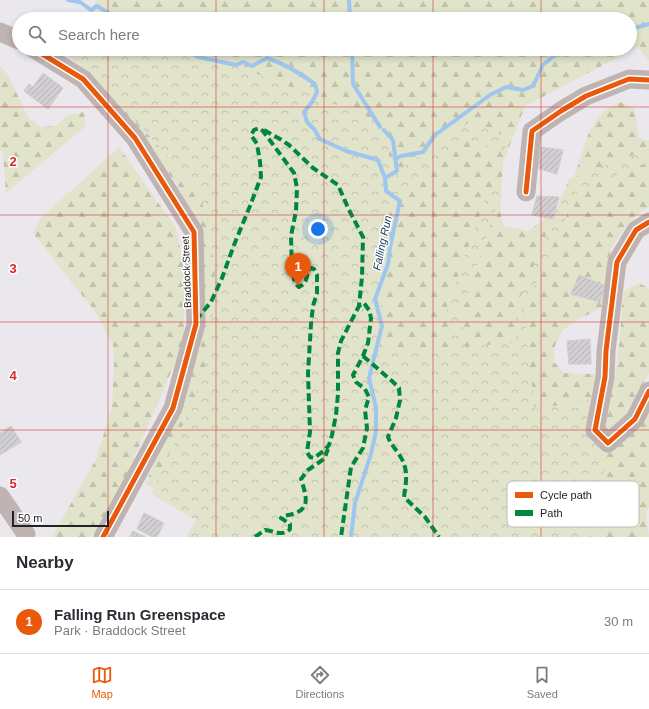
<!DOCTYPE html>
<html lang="en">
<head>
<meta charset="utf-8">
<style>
  body { margin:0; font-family:Arial,sans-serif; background:#f2f2f3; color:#2b2b33 }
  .scale { position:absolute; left:12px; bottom:10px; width:97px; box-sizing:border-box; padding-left:4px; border:2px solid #222123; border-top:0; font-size:11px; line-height:14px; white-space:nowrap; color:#222123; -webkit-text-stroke:3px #fff; paint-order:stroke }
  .you { position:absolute; left:318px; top:229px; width:14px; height:14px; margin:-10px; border:3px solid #fff; border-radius:50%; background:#1a73e8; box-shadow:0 0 0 6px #1a73e833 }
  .badge { display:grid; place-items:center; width:26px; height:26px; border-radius:50%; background:#ea580c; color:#fff; font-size:13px; font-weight:700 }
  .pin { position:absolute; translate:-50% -33px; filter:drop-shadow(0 1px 2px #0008) }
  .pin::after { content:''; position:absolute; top:21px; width:14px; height:12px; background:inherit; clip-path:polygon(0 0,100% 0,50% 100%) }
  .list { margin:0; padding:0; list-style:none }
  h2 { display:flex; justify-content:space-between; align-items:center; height:52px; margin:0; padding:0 16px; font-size:17px }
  h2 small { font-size:13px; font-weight:400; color:#7c7c81 }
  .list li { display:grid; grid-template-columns:26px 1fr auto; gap:12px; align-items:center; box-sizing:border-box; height:64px; padding:0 16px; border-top:1px solid #e1e1e2 }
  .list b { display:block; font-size:15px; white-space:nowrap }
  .list p { margin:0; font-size:13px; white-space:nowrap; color:#7c7c81 }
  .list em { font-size:13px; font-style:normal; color:#7c7c81 }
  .icon { flex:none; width:22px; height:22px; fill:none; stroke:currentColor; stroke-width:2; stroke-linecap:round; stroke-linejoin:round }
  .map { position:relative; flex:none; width:649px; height:537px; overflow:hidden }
  .search { position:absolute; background:#fff; box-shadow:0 2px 6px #0003; left:12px; right:12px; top:12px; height:44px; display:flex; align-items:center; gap:10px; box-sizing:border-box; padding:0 14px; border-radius:22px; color:#7c7c81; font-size:15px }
  .sheet { height:116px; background:#fff }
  nav { display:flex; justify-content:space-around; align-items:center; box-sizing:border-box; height:56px; border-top:1px solid #e1e1e2; background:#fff; font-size:11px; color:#7c7c81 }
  nav a { display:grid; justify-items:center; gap:2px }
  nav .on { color:#ea580c }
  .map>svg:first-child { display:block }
  .forest { fill:url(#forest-firs) }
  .park { fill:url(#park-crowns) }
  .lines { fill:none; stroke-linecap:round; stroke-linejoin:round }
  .stream { stroke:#9ec6ee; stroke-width:4 }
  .building { fill:url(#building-hatch); stroke:#cecccf }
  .minor { stroke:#c0b4b2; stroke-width:19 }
  .quiet { stroke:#00873e; stroke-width:4; stroke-dasharray:8 4; stroke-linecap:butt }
  .cycleway-casing { stroke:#fff; stroke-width:8 }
  .cycleway { stroke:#e8590c; stroke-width:5 }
  .grid { fill:none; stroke:#d62828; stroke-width:1; stroke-opacity:0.55 }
  .labels { text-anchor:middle; stroke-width:3; stroke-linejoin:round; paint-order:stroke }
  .street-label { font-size:10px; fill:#222123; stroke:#fff }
  .water-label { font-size:11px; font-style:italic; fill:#153e62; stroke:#fff }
  .key { fill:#fff; stroke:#bdbcbd; stroke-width:1 }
  .key-label { font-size:11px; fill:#222123 }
  .grid-label { font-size:13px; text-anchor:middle; font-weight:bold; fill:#d62828; stroke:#fff; stroke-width:3; stroke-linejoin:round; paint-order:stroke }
</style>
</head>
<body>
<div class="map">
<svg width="649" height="537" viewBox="0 0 649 537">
  <defs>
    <pattern id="forest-firs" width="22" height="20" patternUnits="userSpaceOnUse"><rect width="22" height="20" fill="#e1e3ca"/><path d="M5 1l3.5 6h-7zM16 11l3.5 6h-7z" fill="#c1c2ad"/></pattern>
    <pattern id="park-crowns" width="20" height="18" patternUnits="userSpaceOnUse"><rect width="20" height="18" fill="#e1e3ca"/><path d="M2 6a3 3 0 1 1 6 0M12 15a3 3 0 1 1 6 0" fill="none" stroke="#c1c2ad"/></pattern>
    <pattern id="building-hatch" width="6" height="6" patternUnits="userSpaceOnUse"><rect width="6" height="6" fill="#d1cfd2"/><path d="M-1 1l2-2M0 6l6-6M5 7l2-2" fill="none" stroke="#b3b1b4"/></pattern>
  </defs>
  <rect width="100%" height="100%" fill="#eae8ed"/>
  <path class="forest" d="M 97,0 L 649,0 L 649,61 L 638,47 L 525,106 L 503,163 L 500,212 L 504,226 L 529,231 L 566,201 L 588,135 L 595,122 L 605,110 L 620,102 L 634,108 L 639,138 L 649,140 L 649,207 L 637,214 L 627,225 L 610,250 L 613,298 L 601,308 L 575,321 L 562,331 L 555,346 L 554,362 L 564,373 L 616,375 L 621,322 L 622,306 L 624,291 L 640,283 L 649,289 L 649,373 L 634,401 L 649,412 L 649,507 L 646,514 L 649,537 L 192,537 L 203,516 L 146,484 L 157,453 L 201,346 L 202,239 L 177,184 L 66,52 L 68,49 L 630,49 L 630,19 L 86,19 Z
    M 0,66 L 8,75 L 28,117 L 41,127 L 56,126 L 68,115 L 84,112 L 86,126 L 6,193 L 3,153 L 0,150 Z
    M 119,147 L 176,228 L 184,268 L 184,342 L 122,486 L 91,537 L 52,537 L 96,459 L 112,407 L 114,361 L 113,345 L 96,313 L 33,233 L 41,218 Z"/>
  <path class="park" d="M 82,49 L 193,49 L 376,120 L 387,140 L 392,174 L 468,123 L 512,138 L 503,151 L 463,139 L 391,200 L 381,301 L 380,352 L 449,351 L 447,306 L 489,189 L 502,191 L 462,310 L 465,347 L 517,342 L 515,310 L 569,179 L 649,149 L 649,162 L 578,190 L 524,310 L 527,345 L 535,409 L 588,400 L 605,466 L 590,537 L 186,537 L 196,520 L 151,494 L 192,405 L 210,354 L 215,271 L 207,217 L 197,189 L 126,110 L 74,62 Z"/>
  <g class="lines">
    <path class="stream" d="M 68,0 L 80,2 L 91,10 L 97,6 L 118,19
      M 349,0 L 350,19
      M 630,28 L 635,28 L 649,24
      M 183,49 L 198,57 L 236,65 L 243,62 L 252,66 L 267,58 C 285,64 300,73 315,84 L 317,92 L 312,102 L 304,112 L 307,122 L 314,129 L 320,139 L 346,151 L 378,160 L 385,178
      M 352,49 L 353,84 L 380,127
      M 395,159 L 401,156 L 423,152 L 435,135 L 490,95 L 506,87 L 523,90 L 533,86 L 543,65 L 555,55 L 572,53 L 580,50 L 581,49
      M 351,537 L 355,503 L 371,454 L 376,431 L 376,408 L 369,378 L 382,326 L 375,299 L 388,264 L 390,247 L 400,201 L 386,191 L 385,178 L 397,171 L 393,140 L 384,130"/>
  </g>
  <path class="building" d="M 43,73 L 63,88 L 48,109 L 24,91 L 29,84 L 33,87 Z
    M 541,147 L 563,150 L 557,174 L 537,168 Z
    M 537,196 L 559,197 L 553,219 L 532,215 Z
    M 579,275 L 605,286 L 600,302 L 571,294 Z
    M 590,339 L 591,364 L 569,364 L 567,341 Z
    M 11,426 L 21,442 L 0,455 L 0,433 Z
    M 144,513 L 164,523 L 157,537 L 153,537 L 137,529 Z
    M 133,531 L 146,537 L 130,537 Z"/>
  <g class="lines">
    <path class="minor" d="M 0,32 L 19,40
      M 34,49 L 83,79 L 135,138 L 194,232 L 196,324 L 173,408 L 103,537
      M 526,192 L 532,131 L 561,111 L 586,96 L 629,79 L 649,80
      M 649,222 L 636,230 L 617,262 L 606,351 L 605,377 L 595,430 L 608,443 L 635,419 L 649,391
      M 0,496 L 26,534"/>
    <path class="quiet" d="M 264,130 L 280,139 L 289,145 L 313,168 L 338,185 L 349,210 L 363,237 L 362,277 L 359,306
      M 196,320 L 211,302 L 222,278 L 234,245 L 250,206 L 261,177 L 260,162 L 257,144 L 251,135 L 254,130 L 259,128 L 263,131 L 294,173 L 297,188 L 296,211 L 291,236 L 292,271 L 295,283 L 299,287 C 306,284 307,278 308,271 L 311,268 L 314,269 L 317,275 L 317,293 L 313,306 L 311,324 L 308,373 L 310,432 L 307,452 L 310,457 L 314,458 L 325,450 L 329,445 L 332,435 L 336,415 L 338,394 L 338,353 L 341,341 L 359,306 L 364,303 L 369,310 L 371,318 L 368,343 L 363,356 L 353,375 L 356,382 L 365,389 L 369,397 L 365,410 L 367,428 L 363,448 L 351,467 L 341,537
      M 363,356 L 392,381 L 399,388 L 400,400 L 396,418 L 388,437 C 391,445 396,449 400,456 C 409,470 406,482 404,497 L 425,517 L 439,537
      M 255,537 L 265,530 C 275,531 283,537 290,529 L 290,524 L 281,518 L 283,516 C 311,512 308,501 301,479 L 308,470 L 324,459 L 328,449"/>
    <g class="cycleway-casing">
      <path id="cycleway" d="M 34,49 L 83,79 L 135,138 L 194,232 L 196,324 L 173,408 L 103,537
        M 526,192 L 532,131 L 561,111 L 586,96 L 629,79 L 649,80
        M 649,222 L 636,230 L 617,262 L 606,351 L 605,377 L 595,430 L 608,443 L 635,419 L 649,391"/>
    </g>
    <use href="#cycleway" class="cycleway"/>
  </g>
  <path class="grid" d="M 108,0 L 108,19M 216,0 L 216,19M 324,0 L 324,19M 433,0 L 433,19M 541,0 L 541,19M 108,49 L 108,537M 216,49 L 216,537M 324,49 L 324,537M 433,49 L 433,537M 541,49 L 541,537M 0,107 L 649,107M 0,215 L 649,215M 0,322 L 649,322M 0,430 L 649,430"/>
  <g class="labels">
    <g class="street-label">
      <text transform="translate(186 272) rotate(-92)" y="4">Braddock Street</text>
    </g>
    <g class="water-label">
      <text transform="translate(382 243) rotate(-78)" y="4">Falling Run</text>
    </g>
  </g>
  <rect x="507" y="481" width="132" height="46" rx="6" class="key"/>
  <rect x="515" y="492" width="18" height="6" fill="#e8590c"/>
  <rect x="515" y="510" width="18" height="6" fill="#00873e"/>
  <g class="key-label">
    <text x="540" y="499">Cycle path</text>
    <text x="540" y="517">Path</text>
  </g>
  <g class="grid-label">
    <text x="13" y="166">2</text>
    <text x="13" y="273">3</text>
    <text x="13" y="380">4</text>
    <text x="13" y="488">5</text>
  </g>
</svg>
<div class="scale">50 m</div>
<div class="you"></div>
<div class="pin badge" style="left:298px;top:286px">1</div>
<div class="search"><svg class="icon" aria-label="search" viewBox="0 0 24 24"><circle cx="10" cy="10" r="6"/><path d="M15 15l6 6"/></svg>Search here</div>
</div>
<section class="sheet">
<h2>Nearby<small></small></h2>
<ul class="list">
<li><span class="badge">1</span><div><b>Falling Run Greenspace</b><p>Park · Braddock Street</p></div><em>30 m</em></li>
</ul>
</section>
<nav>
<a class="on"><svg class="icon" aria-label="map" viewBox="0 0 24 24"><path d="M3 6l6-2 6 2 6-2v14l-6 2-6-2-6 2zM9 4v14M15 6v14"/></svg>Map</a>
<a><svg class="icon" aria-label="directions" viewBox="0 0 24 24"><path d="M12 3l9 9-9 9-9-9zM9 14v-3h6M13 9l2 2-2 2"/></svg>Directions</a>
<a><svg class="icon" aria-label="saved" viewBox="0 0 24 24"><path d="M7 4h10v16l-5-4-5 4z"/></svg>Saved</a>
</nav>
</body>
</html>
